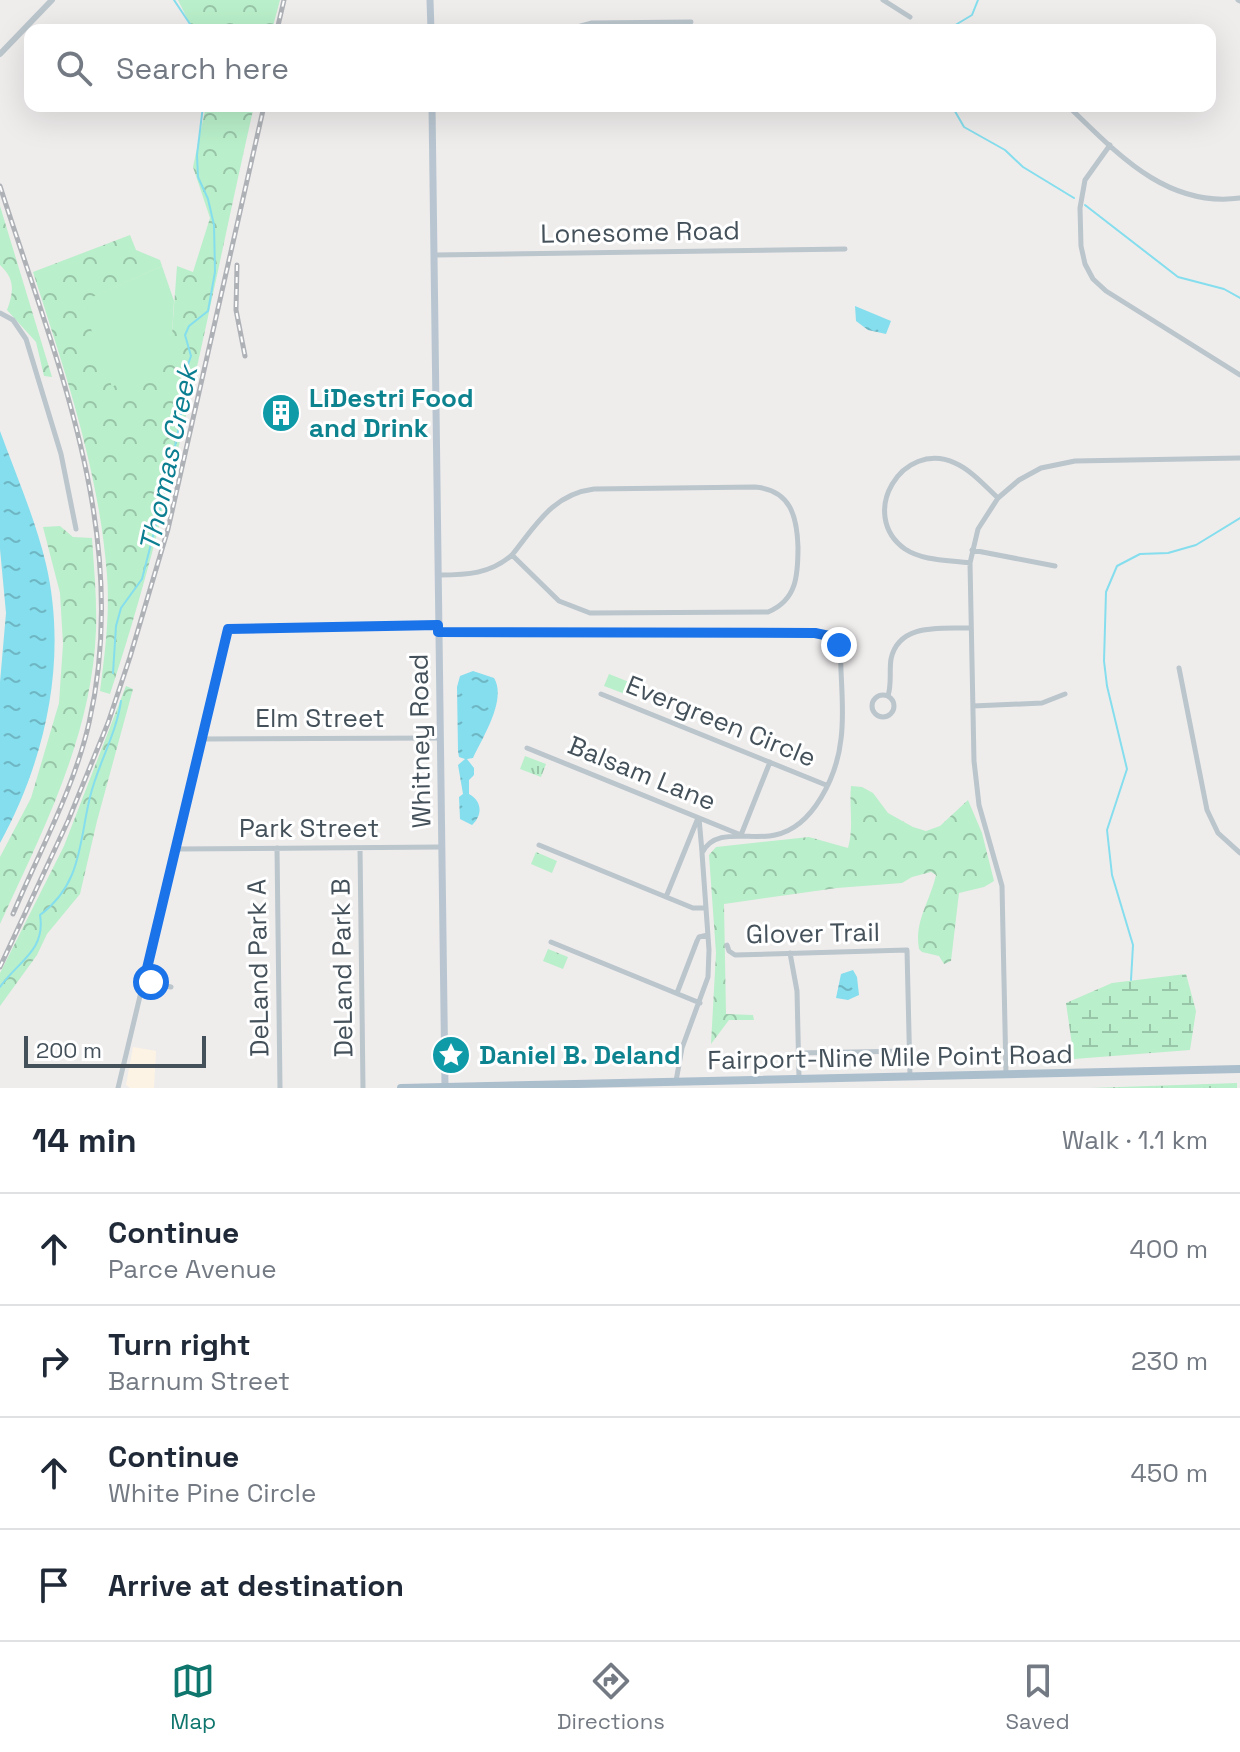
<!DOCTYPE html>
<html lang="en">
<head>
<meta charset="utf-8">
<style>
  body { margin:0; font-family:"Space Grotesk",sans-serif; background:#f2f2f3; color:#1f2937 }
  .scale { position:absolute; left:24px; bottom:20px; width:182px; box-sizing:border-box; padding-left:8px; border:4px solid #44515a; border-top:0; font-size:22px; line-height:28px; white-space:nowrap; color:#44515a; -webkit-text-stroke:6px #fff; paint-order:stroke }
  .stop { position:absolute; width:24px; height:24px; margin:-18px; border:6px solid #1a73e8; border-radius:50%; background:#fff }
  .stop.end { background:#1a73e8; border-color:#fff; box-shadow:0 2px 8px #0008 }
  .list { margin:0; padding:0; list-style:none }
  h2 { display:flex; justify-content:space-between; align-items:center; height:104px; margin:0; padding:0 32px; font-size:34px }
  h2 small { font-size:26px; font-weight:400; color:#747a83 }
  .list li { display:grid; grid-template-columns:52px 1fr auto; gap:24px; align-items:center; box-sizing:border-box; height:112px; padding:0 32px; border-top:2px solid #e0e1e3 }
  .list b { display:block; font-size:30px; white-space:nowrap }
  .list p { margin:0; font-size:26px; white-space:nowrap; color:#747a83 }
  .list em { font-size:26px; font-style:normal; color:#747a83 }
  .icon { flex:none; width:44px; height:44px; fill:none; stroke:currentColor; stroke-width:2; stroke-linecap:round; stroke-linejoin:round }
  .map { position:relative; flex:none; width:1240px; height:1088px; overflow:hidden }
  .search { position:absolute; background:#fff; box-shadow:0 8px 32px #0002; left:24px; right:24px; top:24px; height:88px; display:flex; align-items:center; gap:20px; box-sizing:border-box; padding:0 28px; border-radius:16px; color:#747a83; font-size:30px }
  .sheet { height:552px; background:#fff }
  nav { display:flex; justify-content:space-around; align-items:center; box-sizing:border-box; height:112px; border-top:2px solid #e0e1e3; background:#fff; font-size:22px; color:#747a83 }
  nav a { display:grid; justify-items:center; gap:4px }
  nav .on { color:#0f766e }
  .map>svg:first-child { display:block }
  .commercial { fill:#fcf3e4 }
  .grass { fill:url(#grass-tufts) }
  .forest { fill:url(#forest-crowns) }
  .wetland { fill:url(#wetland-marsh) }
  .pitch { fill:#b9efca }
  .water { fill:url(#water-ripples) }
  .lines { fill:none; stroke-linecap:round; stroke-linejoin:round }
  .stream { stroke:#85deed; stroke-width:2 }
  .minor { stroke:#bac5cc; stroke-width:5 }
  .tertiary { stroke:#bac5cc; stroke-width:6 }
  .secondary { stroke:#b9c6d1; stroke-width:7 }
  .primary { stroke:#abbecc; stroke-width:8 }
  .rail-casing { stroke:#aeb2b7; stroke-width:5 }
  .rail { stroke:#fff; stroke-width:2; stroke-dasharray:6; stroke-linecap:butt }
  .route { stroke:#1a73e8; stroke-width:10 }
  .labels { text-anchor:middle; stroke-width:6; stroke-linejoin:round; paint-order:stroke }
  .street-label { font-size:26px; fill:#44515a; stroke:#fff }
  .culture-label { font-size:26px; font-weight:bold; fill:#0d838f; stroke:#fff; text-anchor:start }
  .water-label { font-size:28px; font-style:italic; fill:#0b7f91; stroke:#fff }
</style>
</head>
<body>
<div class="map">
<svg width="1240" height="1088" viewBox="0 0 1240 1088">
  <defs>
    <pattern id="grass-tufts" width="24" height="20" patternUnits="userSpaceOnUse" patternTransform="scale(2)"><rect width="24" height="20" fill="#b9efca"/><path d="M3 7l-1-3M5 7V3M7 7l1-3M15 17l-1-3M17 17v-4M19 17l1-3" fill="none" stroke="#98c4a7"/></pattern>
    <pattern id="forest-crowns" width="20" height="18" patternUnits="userSpaceOnUse" patternTransform="scale(2)"><rect width="20" height="18" fill="#b9efca"/><path d="M2 6a3 3 0 1 1 6 0M12 15a3 3 0 1 1 6 0" fill="none" stroke="#98c4a7"/></pattern>
    <pattern id="wetland-marsh" width="20" height="14" patternUnits="userSpaceOnUse" patternTransform="scale(2)"><rect width="20" height="14" fill="#b9efca"/><path d="M1 5h8M5 5V1M11 12h8M15 12V8" fill="none" stroke="#98c4a7"/></pattern>
    <pattern id="water-ripples" width="26" height="14" patternUnits="userSpaceOnUse" patternTransform="scale(2)"><rect width="26" height="14" fill="#85deed"/><path d="M2 4q2-2 4 0t4 0M15 11q2-2 4 0t4 0" fill="none" stroke="#6eb6c3"/></pattern>
  </defs>
  <rect width="100%" height="100%" fill="#efecec"/>
  <path class="commercial" d="M 133,1047 L 156,1051 L 154,1088 L 130,1088 L 126,1085 Z"/>
  <path class="grass" d="M 609,674 L 629,682 L 625,694 L 604,686 Z
    M 525,756 L 546,764 L 541,777 L 520,769 Z
    M 536,852 L 557,861 L 552,873 L 531,864 Z
    M 548,949 L 568,957 L 563,969 L 543,961 Z
    M 1237,1083 L 1237,1088 L 1090,1088 Z"/>
  <path class="forest" d="M 178,0 L 280,0 L 272,30 L 193,30 Z
    M 206,106 L 254,106 C 209,304 174,501 110,694 L 100,691 C 105,653 110,614 107,575 C 99,470 65,372 33,272 L 130,235 L 136,250 L 160,260 L 162,266 L 91,298 L 172,333 L 177,266 L 193,272 L 210,218 L 193,167 Z
    M 0,206 L 52,377 L 44,376 L 36,342 L 7,310 C 14,291 15,279 0,265 Z
    M 60,526 L 73,537 L 92,538 C 94,569 97,599 96,630 C 92,736 43,830 0,924 L 0,857 L 31,798 L 59,703 L 63,644 L 60,593 L 43,527 Z
    M 126,686 L 133,689 L 97,821 L 80,894 L 47,934 L 37,955 L 0,1006 L 0,973 L 64,846 Z
    M 851,786 L 862,787 L 873,793 L 888,813 L 913,827 L 926,831 L 940,826 L 968,800 L 982,833 L 994,881 L 984,887 L 959,893 L 951,961 L 944,964 L 939,956 L 922,952 L 919,949 C 914,921 930,902 936,875 L 931,872 L 912,877 L 902,883 L 837,888 L 724,904 L 726,1014 L 753,1015 L 754,1020 L 729,1020 L 711,1044 L 716,953 L 709,855 L 716,847 L 809,837 L 848,848 C 854,827 849,808 851,786 Z"/>
  <path class="wetland" d="M 1186,974 L 1196,1011 L 1190,1050 L 1074,1059 L 1066,1003 L 1112,983 Z"/>
  <path class="pitch" d="M 162,266 L 174,301 L 172,333 L 150,366 L 112,387 L 86,315 L 90,298 Z"/>
  <path class="water" d="M 855,306 L 891,321 L 886,334 L 868,330 L 856,321 Z
    M 0,431 C 16,475 35,518 46,564 C 68,659 46,759 0,843 L 0,682 L 6,613 L 0,549 Z
    M 473,671 L 494,678 C 507,699 483,737 473,758 L 467,759 L 474,768 L 474,775 L 469,780 L 469,794 C 482,801 483,815 472,825 L 460,819 L 459,797 L 463,794 L 458,765 L 465,759 L 459,757 L 458,751 L 457,687 L 460,676 Z
    M 853,970 L 857,977 L 859,995 L 848,1000 L 836,998 L 841,974 Z"/>
  <g class="lines">
    <path class="stream" d="M 174,0 L 194,30
      M 947,30 L 972,15 L 978,0
      M 952,106 L 964,127 L 1005,150 L 1023,167 L 1074,198
      M 1085,205 L 1178,277 L 1224,289 L 1240,298
      M 113,673 L 116,626 L 121,608 L 142,579 L 171,466 L 181,417 L 180,387 L 191,356 L 185,335 L 189,326 L 208,311 L 215,272 L 214,225 L 208,199 L 198,177 L 197,155 L 203,106
      M 1131,980 L 1133,945 L 1112,875 L 1107,830 L 1127,769 L 1107,686 L 1104,661 L 1106,592 L 1117,566 L 1140,554 L 1168,553 L 1196,545 L 1240,518
      M 0,987 C 17,962 46,951 40,915 C 82,884 79,842 90,797 C 98,764 116,735 121,701"/>
    <path class="minor" d="M 883,0 L 910,17
      M 1238,0 L 1240,1
      M 566,30 L 592,23 L 691,22
      M 1068,106 C 1117,153 1166,208 1240,198
      M 1110,145 L 1085,180 L 1080,208 L 1081,246 L 1085,264 L 1093,279 L 1106,291 L 1240,375
      M 435,255 L 845,249
      M 0,313 L 13,320 L 26,339 L 61,454 L 76,529
      M 755,487 C 791,490 797,517 798,547 C 798,575 797,600 768,612 L 590,613 L 559,601 L 512,555 C 536,525 553,494 594,489 Z
      M 972,550 L 1055,566
      M 970,563 C 949,560 923,561 905,549 C 857,515 902,439 955,463 C 971,470 985,486 998,498
      M 439,575 C 467,575 490,574 512,555
      M 438,632 L 815,633 C 841,633 841,650 841,671 C 842,694 844,717 841,739 C 837,775 814,827 775,835 C 751,841 715,826 702,853 L 709,950 L 708,977 L 682,1048 L 676,1081
      M 1179,668 L 1207,810 L 1218,833 L 1240,853
      M 601,694 L 826,785
      M872 706a11 11 0 1 1 22 0a11 11 0 1 1-22 0Z
      M 888,696 C 892,683 889,672 891,659 C 899,622 943,629 971,628
      M 973,706 L 1042,703 L 1065,694
      M 201,739 L 440,738
      M 527,748 L 741,835 L 770,762
      M 699,818 L 702,852
      M 539,845 L 693,908 L 706,908
      M 277,848 L 280,1088
      M 360,848 L 363,1088
      M 176,849 L 441,847
      M 666,897 L 698,818
      M 551,942 L 700,1003
      M 727,945 L 729,951 L 735,955 L 907,950 L 910,1076
      M 790,953 L 797,991 L 799,1078
      M 144,981 L 171,987
      M 677,993 L 697,941 L 699,937 L 708,935
      M 798,1053 L 909,1051
      M 1006,1074 L 1002,886 L 979,805 L 974,761 L 970,563 L 978,529 L 998,498 L 1019,480 L 1041,468 L 1075,461 L 1240,458
      M 118,1088 L 228,629 L 438,625"/>
    <path class="tertiary" d="M 0,54 L 52,0"/>
    <path class="secondary" d="M 430,0 L 431,30
      M 432,106 L 445,1087"/>
    <path class="primary" d="M 401,1088 L 1240,1069"/>
    <g class="rail-casing">
      <path id="rail" d="M 277,30 L 284,0
        M 0,186 C 56,361 132,536 89,723 C 74,789 39,852 13,914
        M 237,265 L 236,310 L 245,356
        M 0,967 L 68,821 L 108,723 L 130,657 L 168,529 L 264,106"/>
    </g>
    <use href="#rail" class="rail"/>
  </g>
  <g class="lines">
    <path class="route" d="M 151,982 L 144,981 L 228,629 L 438,625 L 438,632 L 815,633 L 834,637 L 839,645"/>
  </g>
  <defs>
    <g id="building-disc" transform="scale(2)"><circle r="9.5" fill="#0f9aa8" stroke="#fff"/><path d="M-4-6H4V6H1V3H-1V6H-4ZM-2.5-4.3h1.7v1.8h-1.7ZM.8-4.3h1.7v1.8H.8ZM-2.5-1h1.7V.8h-1.7ZM.8-1h1.7V.8H.8Z" fill="#fff"/></g>
    <g id="sight-disc" transform="scale(2)"><circle r="9.5" fill="#0f9aa8" stroke="#fff"/><path d="M0-6L1.8-2.2L6-1.7L2.9 1.2L3.7 5.4L0 3.3L-3.7 5.4L-2.9 1.2L-6-1.7L-1.8-2.2Z" fill="#fff"/></g>
  </defs>
  <g fill-rule="evenodd">
    <use href="#building-disc" x="281" y="413"/>
    <use href="#sight-disc" x="451" y="1055"/>
  </g>
  <g class="labels">
    <g class="street-label">
      <text transform="translate(640 232) rotate(-1)" y="9">Lonesome Road</text>
      <text x="320" y="727">Elm Street</text>
      <text transform="translate(721 721) rotate(22)" y="9">Evergreen Circle</text>
      <text transform="translate(420 741) rotate(-91)" y="9">Whitney Road</text>
      <text transform="translate(642 773) rotate(22)" y="9">Balsam Lane</text>
      <text x="309" y="837">Park Street</text>
      <text transform="translate(813 933) rotate(-1)" y="9">Glover Trail</text>
      <text transform="translate(258 968) rotate(-91)" y="9">DeLand Park A</text>
      <text transform="translate(342 968) rotate(-91)" y="9">DeLand Park B</text>
      <text transform="translate(890 1057) rotate(-1)" y="9">Fairport-Nine Mile Point Road</text>
    </g>
    <g class="culture-label">
      <text x="309" y="407">LiDestri Food<tspan x="309" dy="30">and Drink</tspan></text>
      <text x="479" y="1064">Daniel B. Deland</text>
    </g>
    <g class="water-label">
      <text transform="translate(168 459) rotate(-78)" y="10">Thomas Creek</text>
    </g>
  </g>
</svg>
<div class="scale">200 m</div>
<div class="stop" style="left:151px;top:982px"></div>
<div class="stop end" style="left:839px;top:645px"></div>
<div class="search"><svg class="icon" aria-label="search" viewBox="0 0 24 24"><circle cx="10" cy="10" r="6"/><path d="M15 15l6 6"/></svg>Search here</div>
</div>
<section class="sheet">
<h2>14 min<small>Walk · 1.1 km</small></h2>
<ul class="list">
<li><svg class="icon" aria-label="ahead" viewBox="0 0 24 24"><path d="M12 20V5M6 11l6-6 6 6"/></svg><div><b>Continue</b><p>Parce Avenue</p></div><em>400 m</em></li>
<li><svg class="icon" aria-label="right" viewBox="0 0 24 24"><path d="M7 20v-9h11M14 6l5 5-5 5"/></svg><div><b>Turn right</b><p>Barnum Street</p></div><em>230 m</em></li>
<li><svg class="icon" aria-label="ahead" viewBox="0 0 24 24"><path d="M12 20V5M6 11l6-6 6 6"/></svg><div><b>Continue</b><p>White Pine Circle</p></div><em>450 m</em></li>
<li><svg class="icon" aria-label="arrive" viewBox="0 0 24 24"><path d="M6 21V4h12l-3 4 3 4H6"/></svg><div><b>Arrive at destination</b></div></li>
</ul>
</section>
<nav>
<a class="on"><svg class="icon" aria-label="map" viewBox="0 0 24 24"><path d="M3 6l6-2 6 2 6-2v14l-6 2-6-2-6 2zM9 4v14M15 6v14"/></svg>Map</a>
<a><svg class="icon" aria-label="directions" viewBox="0 0 24 24"><path d="M12 3l9 9-9 9-9-9zM9 14v-3h6M13 9l2 2-2 2"/></svg>Directions</a>
<a><svg class="icon" aria-label="saved" viewBox="0 0 24 24"><path d="M7 4h10v16l-5-4-5 4z"/></svg>Saved</a>
</nav>
</body>
</html>
